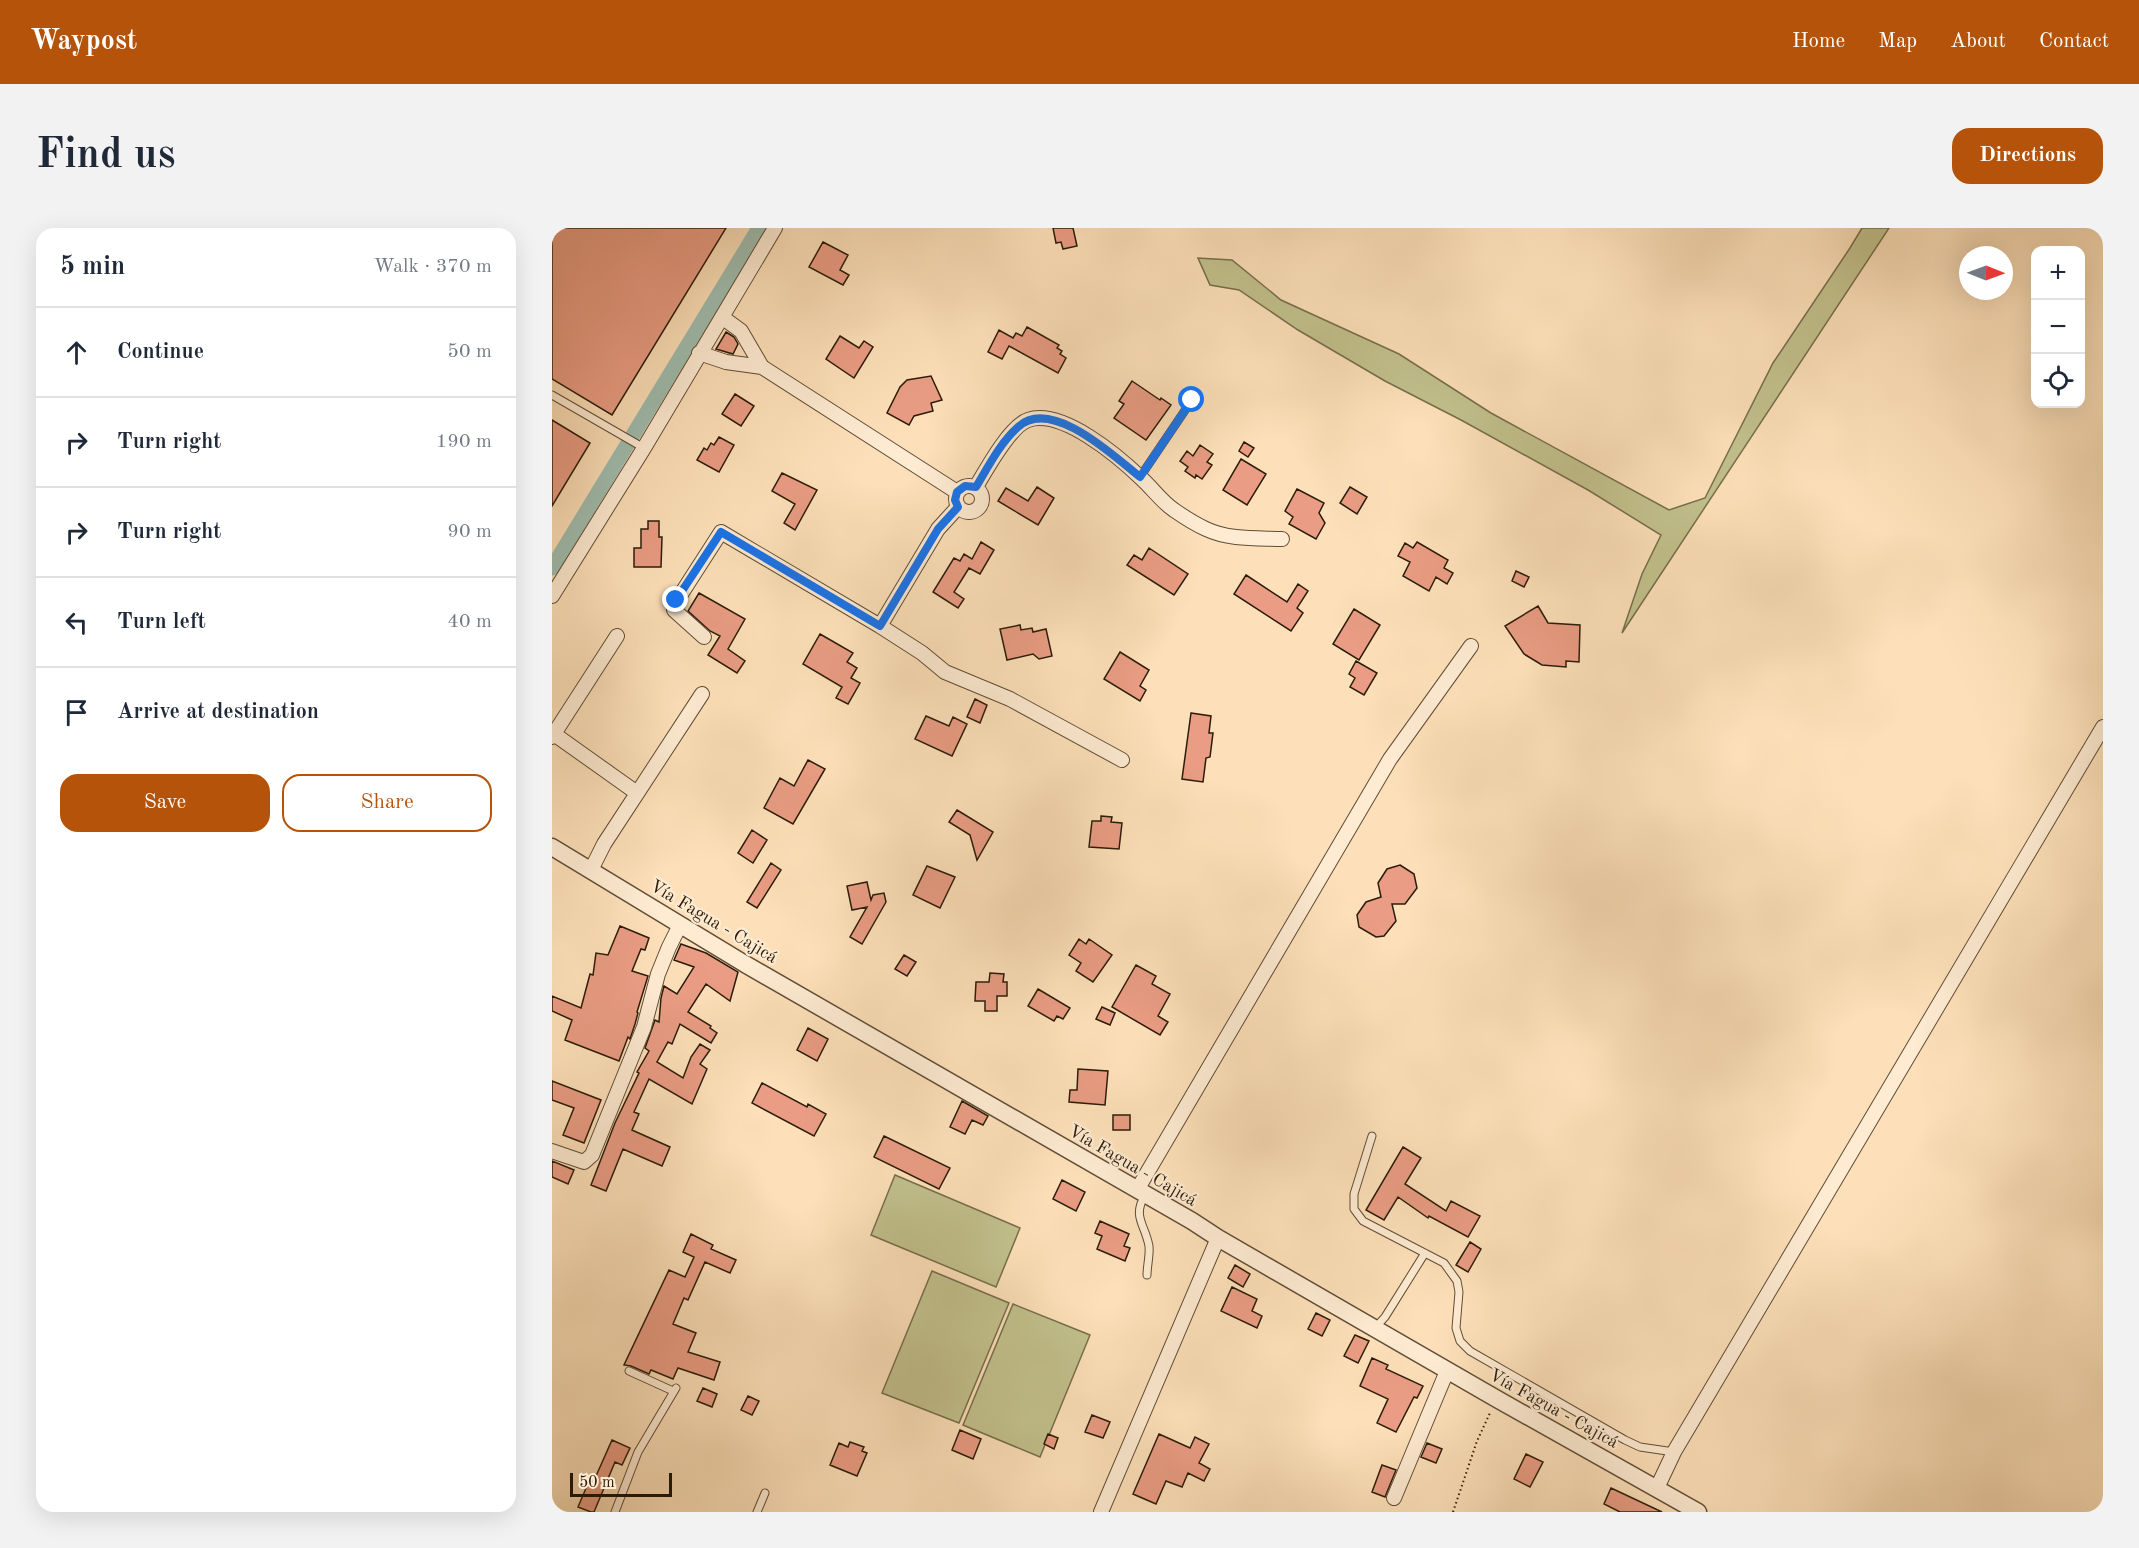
<!DOCTYPE html>
<html lang="en">
<head>
<meta charset="utf-8">
<style>
  body { margin:0; font-family:"Old Standard TT",serif; background:#f2f2f3; color:#1f2937 }
  .controls { position:absolute; right:18px; top:18px; display:grid; overflow:hidden; border-radius:12px; box-shadow:0 6px 24px #0002 }
  .controls button { width:54px; height:54px; display:grid; place-items:center; padding:0; border:0; border-bottom:2px solid #e0e1e3; background:#fff; color:#1f2937; font:30px sans-serif }
  .compass { position:absolute; left:1407px; top:18px; width:54px; height:54px; border-radius:50%; background:#fff; box-shadow:0 6px 24px #0002; rotate:91deg }
  .scale { position:absolute; left:18px; bottom:15px; width:102px; box-sizing:border-box; padding-left:6px; border:3px solid #2b1c0a; border-top:0; font-size:16px; line-height:21px; white-space:nowrap; color:#2b1c0a; -webkit-text-stroke:4px #feebd2; paint-order:stroke }
  .stop { position:absolute; width:18px; height:18px; margin:-14px; border:4px solid #1a73e8; border-radius:50%; background:#fff }
  .stop.end { background:#1a73e8; border-color:#fff; box-shadow:0 2px 6px #0008 }
  .list { margin:0; padding:0; list-style:none }
  h2 { display:flex; justify-content:space-between; align-items:center; height:78px; margin:0; padding:0 24px; font-size:26px }
  h2 small { font-size:20px; font-weight:400; color:#747a83 }
  .list li { display:grid; grid-template-columns:39px 1fr auto; gap:18px; align-items:center; box-sizing:border-box; height:90px; padding:0 24px; border-top:2px solid #e0e1e3 }
  .list b { display:block; font-size:22px; white-space:nowrap }
  .list em { font-size:20px; font-style:normal; color:#747a83 }
  .actions { display:flex; gap:12px; padding:18px 24px }
  .actions a { flex:1; padding:14px 0; border:2px solid #b45309; border-radius:18px; text-align:center; font-size:21px; color:#b45309 }
  .actions .main { background:#b45309; color:#fff }
  .icon { flex:none; width:33px; height:33px; fill:none; stroke:currentColor; stroke-width:2; stroke-linecap:round; stroke-linejoin:round }
  .map { position:relative; flex:none; width:1551px; height:1284px; overflow:hidden; border-radius:18px }
  header { display:flex; align-items:center; gap:36px; box-sizing:border-box; height:84px; padding:0 30px; background:#b45309; color:#fff }
  header strong { font-size:28px }
  nav { display:flex; gap:33px; margin-inline-start:auto; font-size:21px }
  .intro { display:flex; align-items:center; justify-content:space-between; box-sizing:border-box; height:144px; padding:0 36px }
  h1 { margin:0; font-size:42px }
  .button { padding:15px 27px; border-radius:18px; background:#b45309; color:#fff; font-size:21px; font-weight:700 }
  main { display:flex; gap:36px; padding:0 36px }
  aside { flex:1; background:#fff; border-radius:18px; box-shadow:0 6px 24px #0002 }
  .map>svg:first-child { display:block }
  .green { fill:#c2c18d; stroke:#766e4c; stroke-width:1.5 }
  .lines { fill:none; stroke-linecap:round; stroke-linejoin:round }
  .canal { stroke:#9fbdaf; stroke-width:15 }
  .building { fill:#ea9d84; stroke:#2b1c0a; stroke-width:1.5 }
  .service-casing { stroke:#604d36; stroke-width:9 }
  .minor-casing { stroke:#604d36; stroke-width:16 }
  .tertiary-casing { stroke:#604d36; stroke-width:19 }
  .path { stroke:#2b1c0a; stroke-width:2; stroke-dasharray:1.5 3; stroke-linecap:butt }
  .service { stroke:#feebd2; stroke-width:7 }
  .minor { stroke:#feebd2; stroke-width:14 }
  .tertiary { stroke:#feebd2; stroke-width:16 }
  .route { stroke:#1a73e8; stroke-width:8 }
  .labels { text-anchor:middle; stroke-width:4.5; stroke-linejoin:round; paint-order:stroke }
  .street-label { font-size:18px; fill:#2b1c0a; stroke:#feebd2 }
</style>
</head>
<body>
<header>
<strong>Waypost</strong>
<nav><a>Home</a><a>Map</a><a>About</a><a>Contact</a></nav>
</header>
<div class="intro"><h1>Find us</h1><a class="button">Directions</a></div>
<main>
<aside>
<h2>5 min<small>Walk · 370 m</small></h2>
<ul class="list">
<li><svg class="icon" aria-label="ahead" viewBox="0 0 24 24"><path d="M12 20V5M6 11l6-6 6 6"/></svg><div><b>Continue</b></div><em>50 m</em></li>
<li><svg class="icon" aria-label="right" viewBox="0 0 24 24"><path d="M7 20v-9h11M14 6l5 5-5 5"/></svg><div><b>Turn right</b></div><em>190 m</em></li>
<li><svg class="icon" aria-label="right" viewBox="0 0 24 24"><path d="M7 20v-9h11M14 6l5 5-5 5"/></svg><div><b>Turn right</b></div><em>90 m</em></li>
<li><svg class="icon" aria-label="left" viewBox="0 0 24 24"><path d="M17 20v-9H6M10 6l-5 5 5 5"/></svg><div><b>Turn left</b></div><em>40 m</em></li>
<li><svg class="icon" aria-label="arrive" viewBox="0 0 24 24"><path d="M6 21V4h12l-3 4 3 4H6"/></svg><div><b>Arrive at destination</b></div></li>
</ul>
<div class="actions"><a class="main">Save</a><a>Share</a></div>
</aside>
<div class="map">
<svg width="1551" height="1284" viewBox="0 0 1551 1284">
  <rect width="100%" height="100%" fill="#fde0b9"/>
  <filter id="stains"><feTurbulence type="fractalNoise" baseFrequency=".00333" numOctaves="4"/><feColorMatrix values="0 0 0 0 .2 0 0 0 0 .09 0 0 0 0 .02 0 0 0 .5 -.17"/></filter>
  <radialGradient id="worn" r=".72"><stop offset=".6" stop-color="#630" stop-opacity="0"/><stop offset="1" stop-color="#630" stop-opacity=".3"/></radialGradient>
  <path class="green" d="M 1310,0 L 1337,0 L 1070,405 L 1090,346 L 1109,307 L 1036,262 L 909,192 L 833,153 L 746,102 L 687,62 L 658,57 L 646,30 L 680,32 L 729,72 L 847,126 L 939,185 L 1117,282 L 1153,270 L 1221,135 L 1298,20 Z
    M 343,947 L 468,1000 L 444,1059 L 319,1007 Z
    M 380,1043 L 457,1075 L 407,1195 L 330,1165 Z
    M 461,1076 L 538,1107 L 488,1229 L 411,1197 Z"/>
  <g class="lines">
    <path class="canal" d="M 0,340 L 207,0"/>
  </g>
  <path class="building" d="M 7,0 L 174,0 L 60,187 L 0,151 L 0,11 Z
    M 501,0 L 521,0 L 525,18 L 511,21 L 509,14 L 504,15 Z
    M 271,14 L 296,27 L 288,42 L 297,47 L 291,57 L 257,39 Z
    M 475,99 L 507,117 L 505,120 L 510,123 L 508,126 L 514,130 L 506,145 L 457,118 L 450,131 L 436,124 L 447,102 L 461,110 L 464,105 L 470,108 Z
    M 174,104 L 182,109 L 186,116 L 181,126 L 164,121 Z
    M 288,108 L 307,120 L 312,113 L 321,119 L 302,150 L 274,131 Z
    M 379,148 L 390,172 L 379,175 L 381,183 L 362,188 L 357,197 L 335,185 L 348,159 L 355,152 Z
    M 580,153 L 608,172 L 609,170 L 619,177 L 594,212 L 562,190 L 572,176 L 567,173 Z
    M 183,166 L 202,178 L 189,198 L 170,186 Z
    M 0,192 L 38,215 L 0,278 Z
    M 167,209 L 182,217 L 167,244 L 145,232 L 152,220 L 155,222 L 159,215 L 162,217 Z
    M 692,214 L 702,220 L 696,229 L 687,223 Z
    M 648,217 L 661,226 L 655,234 L 660,237 L 650,251 L 644,247 L 643,250 L 633,243 L 636,239 L 628,233 L 635,223 L 641,228 Z
    M 689,231 L 714,246 L 695,277 L 671,262 Z
    M 230,245 L 265,262 L 243,302 L 232,295 L 243,276 L 220,263 Z
    M 485,259 L 502,270 L 486,297 L 446,273 L 454,260 L 476,273 Z
    M 798,259 L 815,269 L 805,286 L 788,275 Z
    M 745,261 L 772,275 L 767,285 L 773,295 L 764,311 L 737,296 L 741,289 L 733,283 Z
    M 96,293 L 107,293 L 107,309 L 110,309 L 109,339 L 82,339 L 82,320 L 89,320 L 89,301 L 96,301 Z
    M 429,314 L 442,322 L 428,346 L 417,340 L 402,364 L 412,371 L 406,380 L 381,364 L 402,330 L 408,333 L 412,326 L 420,331 Z
    M 865,314 L 896,332 L 892,340 L 901,345 L 895,356 L 884,349 L 877,363 L 851,348 L 858,334 L 846,328 L 853,315 L 861,320 Z
    M 597,320 L 636,346 L 622,367 L 575,337 L 582,327 L 590,332 Z
    M 964,343 L 977,349 L 972,359 L 960,353 Z
    M 694,347 L 735,374 L 746,356 L 756,363 L 745,380 L 751,385 L 739,403 L 682,366 Z
    M 147,365 L 193,391 L 176,421 L 193,433 L 185,445 L 156,427 L 168,408 L 158,403 L 136,383 Z
    M 986,378 L 996,395 L 1028,397 L 1027,434 L 1014,433 L 1014,439 L 990,437 L 972,426 L 953,398 Z
    M 802,381 L 828,397 L 807,432 L 781,416 Z
    M 468,397 L 469,402 L 480,400 L 481,404 L 494,401 L 500,428 L 487,431 L 481,426 L 455,432 L 448,401 Z
    M 268,406 L 301,425 L 295,434 L 305,440 L 299,450 L 308,455 L 296,476 L 284,470 L 290,459 L 251,436 Z
    M 568,424 L 597,442 L 588,458 L 594,462 L 588,473 L 552,451 Z
    M 804,433 L 825,445 L 812,467 L 798,459 L 803,450 L 797,446 Z
    M 423,471 L 435,477 L 428,495 L 415,489 Z
    M 639,485 L 659,488 L 657,505 L 661,505 L 658,529 L 654,530 L 651,554 L 630,551 Z
    M 374,488 L 397,498 L 401,489 L 415,496 L 400,528 L 363,511 Z
    M 256,532 L 273,541 L 241,596 L 212,580 L 228,550 L 242,558 Z
    M 405,582 L 441,604 L 425,632 L 418,607 L 397,594 Z
    M 549,588 L 560,589 L 559,594 L 570,595 L 567,621 L 537,619 L 540,593 L 549,593 Z
    M 200,602 L 215,612 L 201,635 L 186,625 Z
    M 219,635 L 229,642 L 205,680 L 195,674 Z
    M 848,637 L 862,646 L 865,660 L 853,676 L 840,676 L 844,693 L 832,708 L 824,709 L 807,699 L 805,687 L 814,674 L 829,669 L 826,655 L 835,641 Z
    M 375,638 L 403,649 L 388,680 L 361,667 Z
    M 315,654 L 319,672 L 321,667 L 332,665 L 334,674 L 310,716 L 298,709 L 315,679 L 300,682 L 295,658 Z
    M 68,698 L 97,710 L 93,722 L 89,721 L 80,743 L 96,748 L 85,784 L 86,785 L 83,796 L 78,811 L 76,809 L 67,833 L 13,812 L 20,792 L 0,783 L 0,768 L 29,780 L 38,746 L 41,747 L 44,725 L 56,727 Z
    M 527,711 L 534,716 L 537,711 L 560,727 L 541,754 L 524,743 L 529,735 L 517,727 Z
    M 129,716 L 154,725 L 186,744 L 178,773 L 154,756 L 136,784 L 159,798 L 158,800 L 165,805 L 159,815 L 128,796 L 120,816 L 116,814 L 105,834 L 131,850 L 139,829 L 148,816 L 158,822 L 148,836 L 155,841 L 140,876 L 97,851 L 82,884 L 87,886 L 80,902 L 118,919 L 110,938 L 71,921 L 54,963 L 39,957 L 63,895 L 87,845 L 85,844 L 97,823 L 93,820 L 103,792 L 107,794 L 109,770 L 112,758 L 125,766 L 142,739 L 122,732 Z
    M 352,727 L 364,734 L 355,748 L 343,741 Z
    M 584,737 L 604,748 L 600,756 L 618,766 L 606,788 L 616,794 L 608,807 L 560,779 Z
    M 438,745 L 452,746 L 451,754 L 455,754 L 455,768 L 445,768 L 445,783 L 433,783 L 433,773 L 423,773 L 424,754 L 437,754 Z
    M 486,761 L 518,780 L 511,791 L 505,788 L 502,793 L 476,778 Z
    M 550,779 L 563,785 L 558,797 L 544,791 Z
    M 256,800 L 276,811 L 265,833 L 245,822 Z
    M 526,841 L 556,843 L 553,877 L 517,874 L 518,862 L 525,862 Z
    M 0,853 L 49,872 L 32,915 L 11,907 L 22,880 L 0,872 Z
    M 210,855 L 255,879 L 256,876 L 274,886 L 262,908 L 200,875 Z
    M 410,873 L 436,888 L 431,897 L 420,892 L 413,906 L 398,899 Z
    M 561,887 L 578,887 L 578,902 L 561,902 Z
    M 332,908 L 398,940 L 387,961 L 322,929 Z
    M 851,919 L 869,930 L 853,956 L 894,983 L 899,973 L 928,988 L 916,1009 L 877,988 L 876,990 L 846,969 L 832,992 L 814,982 Z
    M 0,933 L 22,942 L 16,956 L 0,949 Z
    M 510,952 L 533,964 L 524,983 L 501,971 Z
    M 548,993 L 577,1006 L 572,1018 L 578,1020 L 573,1033 L 545,1021 L 550,1008 L 543,1005 Z
    M 139,1006 L 161,1017 L 159,1021 L 184,1032 L 178,1045 L 153,1034 L 136,1072 L 132,1070 L 121,1096 L 144,1105 L 136,1124 L 168,1134 L 162,1152 L 126,1140 L 121,1151 L 99,1142 L 97,1146 L 79,1138 L 72,1137 L 117,1042 L 133,1049 L 142,1029 L 131,1024 Z
    M 918,1014 L 929,1021 L 916,1044 L 904,1037 Z
    M 683,1037 L 698,1046 L 691,1059 L 676,1050 Z
    M 680,1059 L 705,1071 L 700,1083 L 710,1088 L 705,1100 L 669,1083 Z
    M 764,1085 L 778,1092 L 770,1108 L 756,1101 Z
    M 803,1107 L 817,1113 L 806,1135 L 792,1128 Z
    M 820,1130 L 836,1137 L 834,1141 L 871,1158 L 865,1170 L 862,1169 L 844,1204 L 825,1195 L 836,1171 L 808,1158 Z
    M 151,1160 L 165,1166 L 160,1179 L 145,1173 Z
    M 196,1168 L 207,1173 L 200,1187 L 189,1182 Z
    M 540,1187 L 558,1194 L 551,1210 L 533,1204 Z
    M 408,1202 L 429,1211 L 421,1231 L 400,1222 Z
    M 496,1206 L 506,1210 L 502,1221 L 492,1216 Z
    M 607,1206 L 638,1220 L 643,1209 L 657,1216 L 647,1235 L 658,1241 L 652,1253 L 636,1245 L 630,1259 L 614,1253 L 604,1276 L 581,1266 Z
    M 60,1212 L 78,1220 L 70,1237 L 63,1234 L 42,1284 L 39,1284 L 26,1279 L 40,1246 L 44,1248 Z
    M 298,1214 L 312,1219 L 310,1223 L 315,1225 L 305,1248 L 278,1237 L 287,1215 L 296,1219 Z
    M 875,1215 L 890,1221 L 884,1235 L 869,1229 Z
    M 974,1226 L 991,1234 L 978,1259 L 962,1251 Z
    M 830,1237 L 844,1242 L 833,1269 L 820,1264 Z
    M 1059,1260 L 1110,1284 L 1068,1284 L 1052,1276 Z"/>
  <g class="lines">
    <g class="service-casing">
      <path id="service" d="M 0,167 L 92,220
        M 588,249 L 640,172
        M 820,908 L 802,966 L 802,981 L 811,993 L 892,1035 L 905,1053 L 907,1064 L 904,1100 L 908,1113 L 918,1123 L 1073,1212 L 1088,1219 L 1122,1224
        M 593,967 C 580,989 593,996 597,1018 C 598,1027 595,1038 595,1047
        M 823,1100 L 833,1089 L 873,1025
        M 77,1143 L 121,1163
        M 63,1284 L 86,1224 L 124,1160
        M 205,1284 L 213,1265"/>
    </g>
    <g class="minor-casing">
      <path id="minor" d="M 170,89 L 189,103 L 210,139
        M 147,125 L 174,134 L 210,139 L 405,264
        M404 271a13 13 0 1 1 26 0a13 13 0 1 1-26 0Z
        M 424,259 C 434,242 458,198 476,192 C 510,180 567,229 590,251 C 601,261 610,274 622,282 C 632,289 643,296 654,301 C 677,312 705,310 730,311
        M 0,368 L 92,220 L 223,0
        M 328,398 L 370,425 L 393,444 L 458,471 L 570,532
        M 152,409 L 122,382 L 122,377 L 169,304 L 328,398 L 386,301 L 406,279
        M 2,506 L 85,565
        M 0,509 L 65,408
        M 39,642 L 52,616 L 150,466
        M 0,923 L 32,934 L 40,927 L 92,799 L 106,746 L 117,719 L 128,697
        M 585,962 L 838,531 L 919,418
        M 1105,1260 L 1122,1224 L 1551,499
        M 842,1270 L 895,1143
        M 549,1284 L 666,1010"/>
    </g>
    <g class="tertiary-casing">
      <path id="tertiary" d="M 0,619 L 193,736 L 640,993 L 666,1010 L 945,1171 L 1146,1284"/>
    </g>
    <path class="path" d="M 901,1284 L 925,1213 L 938,1185"/>
    <use href="#service" class="service"/>
    <use href="#minor" class="minor"/>
    <use href="#tertiary" class="tertiary"/>
  </g>
  <g class="lines">
    <path class="route" d="M 124,372 L 169,304 L 328,398 L 386,301 L 406,279 L 403,272 L 405,264 L 413,258 L 424,259 C 436,239 448,215 466,199 C 499,168 563,229 588,249 L 640,172"/>
  </g>
  <g class="labels">
    <g class="street-label">
      <text transform="translate(162 693) rotate(31)" y="6">Vía Fagua - Cajicá</text>
      <text transform="translate(581 937) rotate(30)" y="6">Vía Fagua - Cajicá</text>
      <text transform="translate(1002 1180) rotate(29)" y="6">Vía Fagua - Cajicá</text>
    </g>
  </g>
  <rect width="100%" height="100%" filter="url(#stains)"/>
  <rect width="100%" height="100%" fill="url(#worn)"/>
</svg>
<div class="controls">
<button>+</button>
<button>−</button>
<button><svg class="icon" aria-label="locate" viewBox="0 0 24 24"><circle cx="12" cy="12" r="6"/><path d="M12 2v4M12 18v4M2 12h4M18 12h4"/></svg></button>
</div>
<svg class="compass" viewBox="-18 -18 36 36"><path d="M0-13l5 13h-10z" fill="#e53935"/><path d="M0 13l5-13h-10z" fill="#747a83"/></svg>
<div class="scale">50 m</div>
<div class="stop" style="left:640px;top:172px"></div>
<div class="stop end" style="left:124px;top:372px"></div>
</div>
</main>
</body>
</html>
